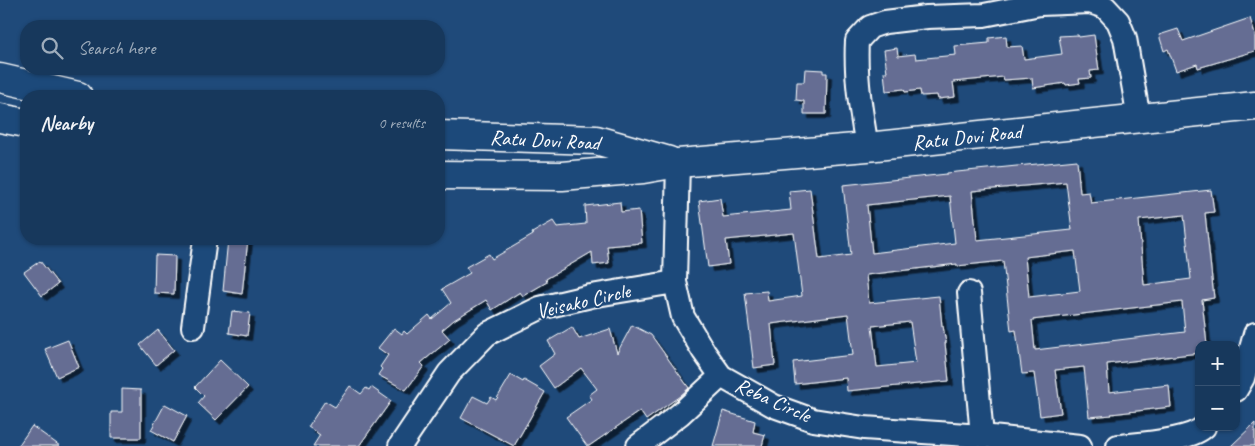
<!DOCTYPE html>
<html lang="en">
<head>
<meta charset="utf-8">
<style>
  body { margin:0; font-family:Caveat,sans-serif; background:#203f62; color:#f1f3f6 }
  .controls { position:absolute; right:15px; bottom:15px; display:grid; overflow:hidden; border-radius:10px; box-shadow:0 1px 4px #0004 }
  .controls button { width:45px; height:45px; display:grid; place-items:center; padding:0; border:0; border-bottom:1px solid #365272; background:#17385c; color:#f1f3f6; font:25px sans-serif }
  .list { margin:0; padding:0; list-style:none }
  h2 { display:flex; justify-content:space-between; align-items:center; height:65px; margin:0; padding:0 20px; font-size:21px }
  h2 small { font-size:16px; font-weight:400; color:#9eacbb }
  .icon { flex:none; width:28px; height:28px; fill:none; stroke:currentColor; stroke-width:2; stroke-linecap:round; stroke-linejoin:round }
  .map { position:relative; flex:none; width:1255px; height:446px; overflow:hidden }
  .search { position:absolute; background:#17385c; box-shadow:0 1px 4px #0004; left:20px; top:20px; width:425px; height:55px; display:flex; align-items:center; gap:12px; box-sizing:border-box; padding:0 18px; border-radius:20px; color:#9eacbb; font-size:19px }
  .panel { position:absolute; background:#17385c; box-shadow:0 1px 4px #0004; left:20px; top:90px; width:425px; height:155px; border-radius:20px }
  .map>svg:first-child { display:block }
  .building { fill:#656d93; stroke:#fff; fill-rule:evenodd; filter:url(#shadow) }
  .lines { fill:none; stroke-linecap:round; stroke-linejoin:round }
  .minor-casing { stroke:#fff; stroke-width:26 }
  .major-casing { stroke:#fff; stroke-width:31 }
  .minor { stroke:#1f4a7a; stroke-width:22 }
  .major { stroke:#1f4a7a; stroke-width:28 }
  .labels { text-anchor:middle; stroke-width:4; stroke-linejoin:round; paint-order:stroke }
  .street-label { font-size:21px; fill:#fff; stroke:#1f4a7a }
</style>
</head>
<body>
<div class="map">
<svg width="1255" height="446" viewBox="0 0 1255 446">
  <defs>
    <filter id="shadow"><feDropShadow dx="4.5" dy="4.5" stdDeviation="0" flood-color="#0009"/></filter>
  </defs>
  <rect width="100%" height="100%" fill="#1f4a7a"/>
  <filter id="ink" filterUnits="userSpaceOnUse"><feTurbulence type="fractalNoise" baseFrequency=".02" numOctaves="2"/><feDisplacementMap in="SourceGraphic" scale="10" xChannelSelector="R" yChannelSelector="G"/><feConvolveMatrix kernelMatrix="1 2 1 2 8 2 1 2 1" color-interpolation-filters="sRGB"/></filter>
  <g filter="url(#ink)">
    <path class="building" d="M 1250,18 L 1255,35 L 1255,51 L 1198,68 L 1197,64 L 1176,71 L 1168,49 L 1164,51 L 1159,35 L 1178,29 L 1183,41 Z
      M 1078,35 L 1079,37 L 1094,35 L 1099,70 L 1090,71 L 1091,78 L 1079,79 L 1080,83 L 1066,85 L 1065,83 L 1033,88 L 1032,78 L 1004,80 L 1003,77 L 953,82 L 955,97 L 938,99 L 937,95 L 921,96 L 920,90 L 905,92 L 904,89 L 886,91 L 884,72 L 887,72 L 884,50 L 897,48 L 898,56 L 915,54 L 916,59 L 956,55 L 955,46 L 989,43 L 989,38 L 1006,36 L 1007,47 L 1022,46 L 1024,59 L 1062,54 L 1059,36 Z
      M 805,69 L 823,70 L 823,73 L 827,73 L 826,114 L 804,114 L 804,101 L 796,100 L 797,82 L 804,82 Z
      M 1077,160 L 1080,193 L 1089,192 L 1091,203 L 1211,190 L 1214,212 L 1205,213 L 1214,298 L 1202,300 L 1207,345 L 1199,345 L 1199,353 L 1107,364 L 1109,392 L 1169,385 L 1171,407 L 1111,414 L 1112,415 L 1089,417 L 1084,367 L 1055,370 L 1061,413 L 1040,416 L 1034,373 L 1022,374 L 1016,330 L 1011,331 L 1003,261 L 957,266 L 957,264 L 866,275 L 869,303 L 939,296 L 942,326 L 943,326 L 946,343 L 945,343 L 949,381 L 847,391 L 846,378 L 795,384 L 793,362 L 853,355 L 848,314 L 771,324 L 775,365 L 754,368 L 745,293 L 767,291 L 768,301 L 802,296 L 794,233 L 726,240 L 729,264 L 708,267 L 699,201 L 720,198 L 723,217 L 791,210 L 789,191 L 810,189 L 819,259 L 851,255 L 843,185 L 947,174 L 947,173 ZM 1066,182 L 1072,230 L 977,240 L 972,191 ZM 950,196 L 955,243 L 872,253 L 867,205 ZM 1184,215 L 1191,279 L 1144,285 L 1139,220 ZM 1075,251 L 1080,291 L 1029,297 L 1025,257 ZM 1182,302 L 1185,332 L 1035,350 L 1032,320 ZM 910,322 L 916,363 L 877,367 L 872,326 Z
      M 620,202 L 621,212 L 639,210 L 642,243 L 607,246 L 609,263 L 593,265 L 592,252 L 546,279 L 547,282 L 523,296 L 520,292 L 492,310 L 486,300 L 454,320 L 442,330 L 450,339 L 421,363 L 424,366 L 406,390 L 378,375 L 382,369 L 380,367 L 388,355 L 378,348 L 394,328 L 402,334 L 404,331 L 407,334 L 429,315 L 432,319 L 451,303 L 442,289 L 470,273 L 466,267 L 489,254 L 492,259 L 533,235 L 532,233 L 553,221 L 557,227 L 586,224 L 585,206 Z
      M 228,239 L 248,239 L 242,294 L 223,291 Z
      M 155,255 L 175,256 L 174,294 L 154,293 Z
      M 40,261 L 58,284 L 42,296 L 24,272 Z
      M 232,311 L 250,313 L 247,336 L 229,333 Z
      M 632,325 L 651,335 L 689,388 L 680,396 L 646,420 L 640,411 L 589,446 L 587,446 L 566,417 L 592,399 L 589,395 L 597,389 L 581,368 L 554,388 L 539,366 L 555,354 L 548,341 L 572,327 L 579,339 L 610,329 L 617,353 Z
      M 158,330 L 174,350 L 156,365 L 140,345 Z
      M 68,340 L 79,367 L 57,377 L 45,349 Z
      M 220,360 L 248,387 L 216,420 L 198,403 L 204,396 L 195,387 Z
      M 511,375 L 523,382 L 524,380 L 545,392 L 514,446 L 461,418 L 473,396 L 487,403 L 491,397 L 496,400 Z
      M 350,386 L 361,394 L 366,388 L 369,390 L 371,387 L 391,401 L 359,446 L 313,446 L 320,435 L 308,427 L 325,401 L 335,407 Z
      M 122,389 L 141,390 L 141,438 L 111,438 L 111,412 L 122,412 Z
      M 165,404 L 187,416 L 173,442 L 151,430 Z
      M 723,411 L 755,421 L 753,432 L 765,435 L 762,446 L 713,446 Z
      M 1255,423 L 1255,446 L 1231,446 Z
      M 32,426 L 60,446 L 18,446 Z"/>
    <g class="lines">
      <g class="minor-casing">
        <path id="minor" d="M 867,147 C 861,112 855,77 857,41 L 870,27 L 885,22 L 927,17 L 984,15 L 1040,4 L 1090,2 L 1105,7 L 1118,21 L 1125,38 L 1139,119
          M 678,163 L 675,282 L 683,317 L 704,352 L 721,376 L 774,406 L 813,420 L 864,428 L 982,436 L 1080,446
          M 969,293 L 982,436
          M 193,327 L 205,239
          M 1236,390 L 1243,378 L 1255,334
          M 400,446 L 449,373 L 487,334 L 540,308 L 591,296 L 675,282
          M 638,446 L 680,414 L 721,376
          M 1118,446 C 1139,444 1189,441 1204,427"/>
      </g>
      <g class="major-casing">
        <path id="major" d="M 0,78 L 78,96
          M 0,118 L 26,123
          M 439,135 L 596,140 L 669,161
          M 439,175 L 562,176 L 643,169 L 678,163 L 867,147 L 1255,106"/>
      </g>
      <use href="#minor" class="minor"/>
      <use href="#major" class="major"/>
    </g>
  </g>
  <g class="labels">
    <g class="street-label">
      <text transform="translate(967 137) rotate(-6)" y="7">Ratu Dovi Road</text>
      <text transform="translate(545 140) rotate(3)" y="7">Ratu Dovi Road</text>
      <text transform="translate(583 301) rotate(-13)" y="7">Veisako Circle</text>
      <text transform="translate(773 400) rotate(24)" y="7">Reba Circle</text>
    </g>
  </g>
</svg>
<div class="controls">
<button>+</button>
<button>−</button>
</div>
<div class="search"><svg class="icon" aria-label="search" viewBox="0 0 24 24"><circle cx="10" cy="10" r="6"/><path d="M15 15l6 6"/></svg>Search here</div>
<section class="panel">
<h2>Nearby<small>0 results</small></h2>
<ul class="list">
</ul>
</section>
</div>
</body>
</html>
